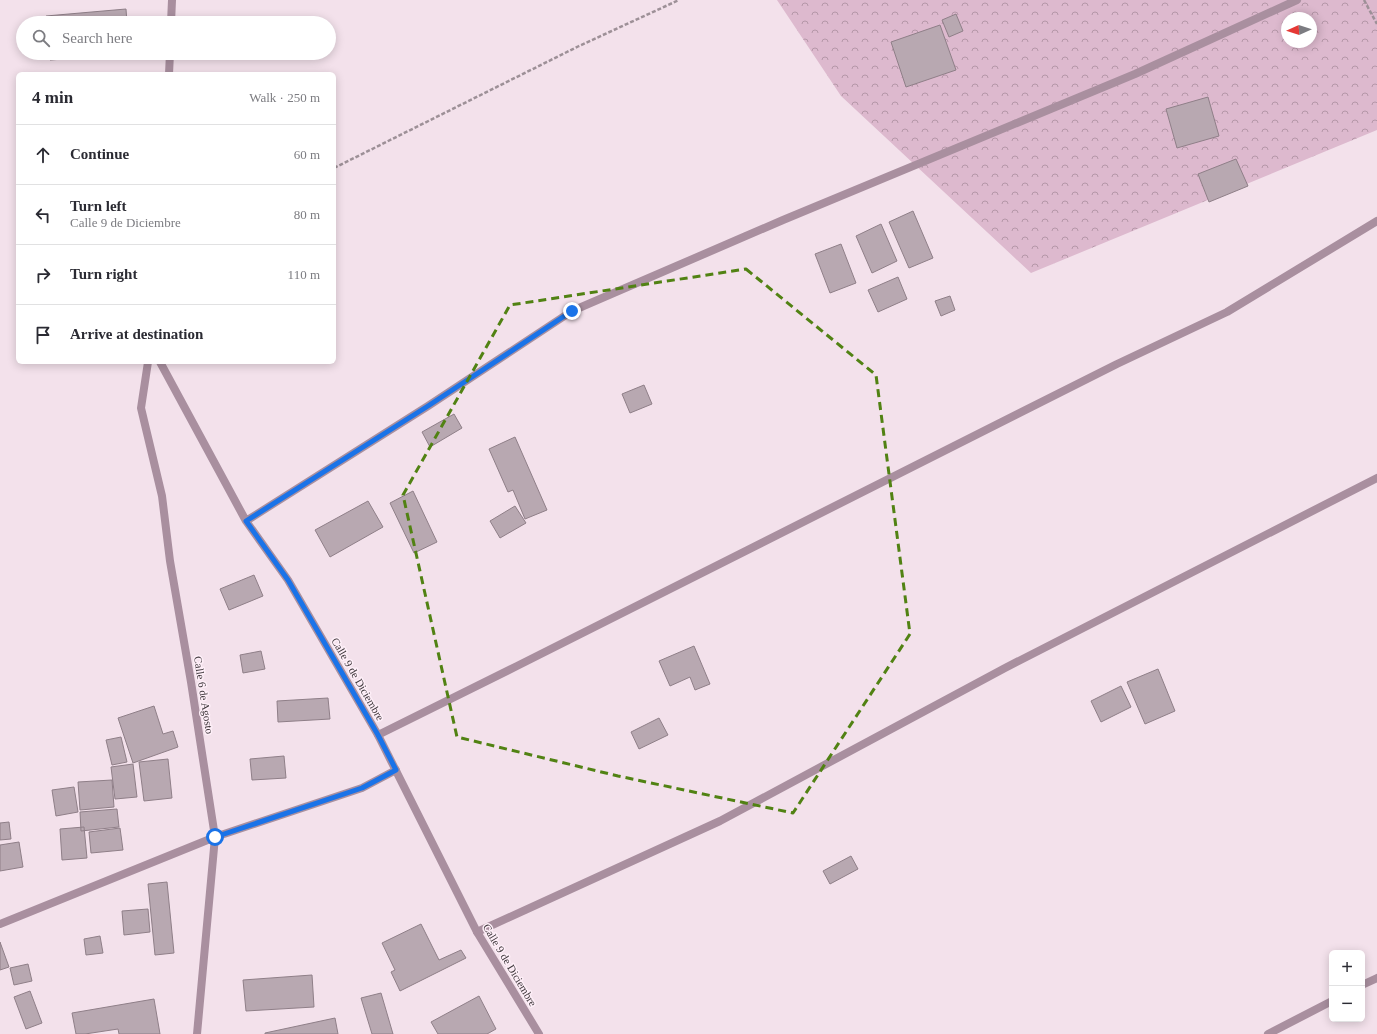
<!DOCTYPE html>
<html lang="en">
<head>
<meta charset="utf-8">
<style>
  body { margin:0; font-family:"Times New Roman",serif; background:#f2f2f3; color:#2b2b33 }
  .controls { position:absolute; right:12px; bottom:12px; display:grid; overflow:hidden; border-radius:6px; box-shadow:0 2px 10px #0003 }
  .controls button { width:36px; height:36px; display:grid; place-items:center; padding:0; border:0; border-bottom:1px solid #e1e1e2; background:#fff; color:#2b2b33; font:20px sans-serif }
  .compass { position:absolute; left:1281px; top:12px; width:36px; height:36px; border-radius:50%; background:#fff; box-shadow:0 2px 10px #0003; rotate:267deg }
  .stop { position:absolute; width:12px; height:12px; margin:-9px; border:3px solid #1a73e8; border-radius:50%; background:#fff }
  .stop.end { background:#1a73e8; border-color:#fff; box-shadow:0 1px 4px #0008 }
  .list { margin:0; padding:0; list-style:none }
  h2 { display:flex; justify-content:space-between; align-items:center; height:52px; margin:0; padding:0 16px; font-size:17px }
  h2 small { font-size:13px; font-weight:400; color:#7c7c81 }
  .list li { display:grid; grid-template-columns:26px 1fr auto; gap:12px; align-items:center; box-sizing:border-box; height:60px; padding:0 16px; border-top:1px solid #e1e1e2 }
  .list b { display:block; font-size:15px; white-space:nowrap }
  .list p { margin:0; font-size:13px; white-space:nowrap; color:#7c7c81 }
  .list em { font-size:13px; font-style:normal; color:#7c7c81 }
  .icon { flex:none; width:22px; height:22px; fill:none; stroke:currentColor; stroke-width:2; stroke-linecap:round; stroke-linejoin:round }
  .map { position:relative; flex:none; width:1377px; height:1034px; overflow:hidden }
  .search { position:absolute; background:#fff; box-shadow:0 2px 10px #0003; left:16px; top:16px; width:320px; height:44px; display:flex; align-items:center; gap:10px; box-sizing:border-box; padding:0 14px; border-radius:22px; color:#7c7c81; font-size:15px }
  .panel { position:absolute; background:#fff; box-shadow:0 2px 10px #0003; left:16px; top:72px; width:320px; height:292px; border-radius:6px }
  .map>svg:first-child { display:block }
  .forest { fill:url(#forest-crowns); fill-rule:evenodd }
  .building { fill:#b8a8b1; stroke:#8f7f88 }
  .lines { fill:none; stroke-linecap:round; stroke-linejoin:round }
  .path { stroke:#9d9097; stroke-width:2.5; stroke-dasharray:4 2; stroke-linecap:butt }
  .service { stroke:#a98f9f; stroke-width:8 }
  .minor { stroke:#a98f9f; stroke-width:8 }
  .tertiary { stroke:#a98f9f; stroke-width:8 }
  .route { stroke:#1a73e8; stroke-width:5 }
  .marked { fill:none; stroke:#518213; stroke-width:3; stroke-dasharray:8 5; stroke-linejoin:round }
  .labels { text-anchor:middle; stroke-width:3; stroke-linejoin:round; paint-order:stroke }
  .street-label { font-size:11px; fill:#3e373b; stroke:#feeff8 }
</style>
</head>
<body>
<div class="map">
<svg width="1377" height="1034" viewBox="0 0 1377 1034">
  <defs>
    <pattern id="forest-crowns" width="20" height="18" patternUnits="userSpaceOnUse"><rect width="20" height="18" fill="#ddb9ce"/><path d="M2 6a3 3 0 1 1 6 0M12 15a3 3 0 1 1 6 0" fill="none" stroke="#b597a8"/></pattern>
  </defs>
  <rect width="100%" height="100%" fill="#f3e1eb"/>
  <path class="forest" d="M 777,0 L 1377,0 L 1377,130 L 1031,273 L 841,96 ZM 1287,18 L 1311,18 L 1311,42 L 1287,42 Z"/>
  <path class="building" d="M 126,9 L 127,23 L 47,23 L 46,16 Z
    M 956,14 L 963,31 L 949,37 L 942,20 Z
    M 940,25 L 956,70 L 906,87 L 891,42 Z
    M 49,53 L 130,53 L 130,54 L 50,60 Z
    M 1208,97 L 1219,136 L 1177,148 L 1166,109 Z
    M 1236,159 L 1248,186 L 1209,202 L 1198,174 Z
    M 913,211 L 933,258 L 909,268 L 889,222 Z
    M 881,224 L 897,261 L 872,273 L 856,236 Z
    M 841,244 L 856,283 L 830,293 L 815,254 Z
    M 898,277 L 907,299 L 878,312 L 868,290 Z
    M 950,296 L 955,310 L 941,316 L 935,301 Z
    M 644,385 L 652,404 L 630,413 L 622,394 Z
    M 454,414 L 462,428 L 430,447 L 422,432 Z
    M 515,437 L 547,510 L 525,519 L 513,490 L 508,492 L 489,449 Z
    M 413,491 L 437,542 L 414,553 L 390,503 Z
    M 368,501 L 383,527 L 330,557 L 315,530 Z
    M 515,506 L 526,523 L 500,538 L 490,521 Z
    M 254,575 L 263,596 L 229,610 L 220,589 Z
    M 694,646 L 710,684 L 695,690 L 690,677 L 670,686 L 659,661 Z
    M 261,651 L 265,669 L 243,673 L 240,655 Z
    M 1158,669 L 1175,711 L 1145,724 L 1127,682 Z
    M 1121,686 L 1131,707 L 1101,722 L 1091,701 Z
    M 328,698 L 330,719 L 278,722 L 277,701 Z
    M 154,706 L 163,734 L 173,731 L 178,747 L 133,763 L 118,718 Z
    M 659,718 L 668,735 L 639,749 L 631,732 Z
    M 121,737 L 127,762 L 112,765 L 106,740 Z
    M 284,756 L 286,778 L 252,780 L 250,759 Z
    M 168,759 L 172,798 L 144,801 L 139,762 Z
    M 133,764 L 137,797 L 115,799 L 111,767 Z
    M 112,780 L 114,807 L 80,810 L 78,782 Z
    M 74,787 L 78,812 L 56,816 L 52,790 Z
    M 117,809 L 119,827 L 81,831 L 80,812 Z
    M 9,822 L 11,839 L 0,840 L 0,823 Z
    M 84,827 L 87,858 L 62,860 L 60,829 Z
    M 120,828 L 123,850 L 91,853 L 89,832 Z
    M 19,842 L 23,867 L 0,871 L 0,845 Z
    M 851,856 L 858,869 L 830,884 L 823,871 Z
    M 167,882 L 174,953 L 155,955 L 148,884 Z
    M 148,909 L 150,932 L 124,935 L 122,911 Z
    M 421,924 L 439,960 L 461,950 L 466,958 L 400,991 L 391,972 L 395,970 L 382,943 Z
    M 100,936 L 103,953 L 86,955 L 84,939 Z
    M 0,942 L 9,967 L 0,970 Z
    M 28,964 L 32,981 L 14,985 L 10,968 Z
    M 312,975 L 314,1007 L 246,1011 L 243,980 Z
    M 30,991 L 42,1023 L 26,1029 L 14,997 Z
    M 381,993 L 393,1034 L 372,1034 L 361,998 Z
    M 479,996 L 496,1029 L 487,1034 L 438,1034 L 431,1022 Z
    M 154,999 L 160,1034 L 119,1034 L 118,1029 L 85,1034 L 76,1034 L 72,1013 Z
    M 335,1018 L 338,1034 L 265,1034 L 265,1033 Z"/>
  <g class="lines">
    <path class="path" d="M 1364,0 L 1377,24
      M 334,168 L 579,46 L 679,0"/>
    <path class="service" d="M 378,735 L 517,666 L 1117,364 L 1227,312 L 1377,221
      M 215,837 L 362,788 L 396,770
      M 477,932 L 720,821 L 1005,668 L 1377,478
      M 1362,985 L 1377,978
      M 1268,1034 L 1332,1001"/>
    <path class="minor" d="M 160,362 L 246,521 L 288,580 L 378,735 L 477,932 L 539,1034
      M 246,521 L 428,406 L 572,311 L 783,220 L 1135,74 L 1297,0
      M 0,924 L 215,837"/>
    <path class="tertiary" d="M 171,23 L 172,0
      M 169,74 L 170,53
      M 148,362 L 141,408 L 162,496 L 170,561 L 191,682 L 215,837 L 197,1034"/>
  </g>
  <g class="lines">
    <path class="route" d="M 215,837 L 362,788 L 396,770 L 378,735 L 288,580 L 246,521 L 428,406 L 572,311"/>
  </g>
  <path class="marked" d="M 746,269 L 876,375 L 910,634 L 793,813 L 618,776 L 457,737 L 403,495 L 510,305 Z"/>
  <g class="labels">
    <g class="street-label">
      <text transform="translate(358 679) rotate(60)" y="4">Calle 9 de Diciembre</text>
      <text transform="translate(204 695) rotate(81)" y="4">Calle 6 de Agosto</text>
      <text transform="translate(510 965) rotate(59)" y="4">Calle 9 de Diciembre</text>
    </g>
  </g>
</svg>
<div class="controls">
<button>+</button>
<button>−</button>
</div>
<svg class="compass" viewBox="-18 -18 36 36"><path d="M0-13l5 13h-10z" fill="#e53935"/><path d="M0 13l5-13h-10z" fill="#7c7c81"/></svg>
<div class="stop" style="left:215px;top:837px"></div>
<div class="stop end" style="left:572px;top:311px"></div>
<div class="search"><svg class="icon" aria-label="search" viewBox="0 0 24 24"><circle cx="10" cy="10" r="6"/><path d="M15 15l6 6"/></svg>Search here</div>
<section class="panel">
<h2>4 min<small>Walk · 250 m</small></h2>
<ul class="list">
<li><svg class="icon" aria-label="ahead" viewBox="0 0 24 24"><path d="M12 20V5M6 11l6-6 6 6"/></svg><div><b>Continue</b></div><em>60 m</em></li>
<li><svg class="icon" aria-label="left" viewBox="0 0 24 24"><path d="M17 20v-9H6M10 6l-5 5 5 5"/></svg><div><b>Turn left</b><p>Calle 9 de Diciembre</p></div><em>80 m</em></li>
<li><svg class="icon" aria-label="right" viewBox="0 0 24 24"><path d="M7 20v-9h11M14 6l5 5-5 5"/></svg><div><b>Turn right</b></div><em>110 m</em></li>
<li><svg class="icon" aria-label="arrive" viewBox="0 0 24 24"><path d="M6 21V4h12l-3 4 3 4H6"/></svg><div><b>Arrive at destination</b></div></li>
</ul>
</section>
</div>
</body>
</html>
